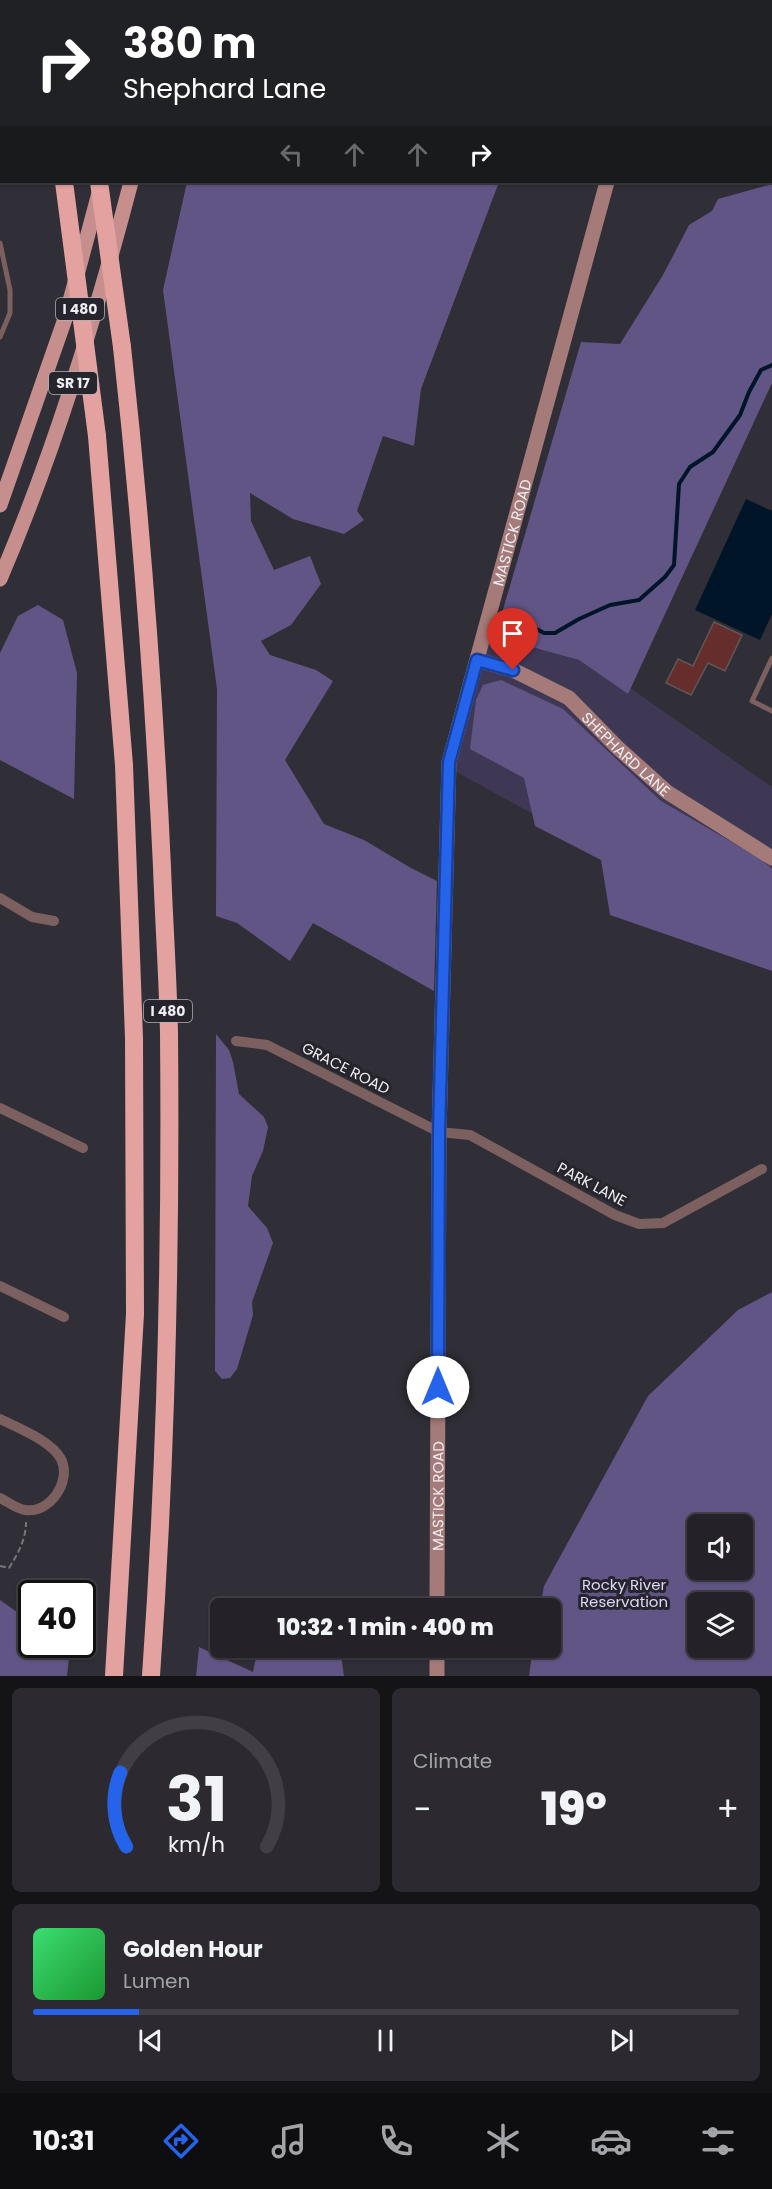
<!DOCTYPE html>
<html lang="en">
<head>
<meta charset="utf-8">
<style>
  body { margin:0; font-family:Poppins,sans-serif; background:#2c2a30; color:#f1f3f6; height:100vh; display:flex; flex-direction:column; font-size:22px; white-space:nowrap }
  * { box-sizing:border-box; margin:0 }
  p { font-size:20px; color:#a3a4a8 }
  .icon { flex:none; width:33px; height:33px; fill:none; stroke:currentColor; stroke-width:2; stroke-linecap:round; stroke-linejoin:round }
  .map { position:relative; height:1676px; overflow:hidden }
  .drawer { display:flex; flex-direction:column; gap:12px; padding:12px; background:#141316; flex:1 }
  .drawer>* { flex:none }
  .hud { position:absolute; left:0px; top:0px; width:772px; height:183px; box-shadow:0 2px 4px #0004,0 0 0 2px #413f45; background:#202124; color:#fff; overflow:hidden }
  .tools { position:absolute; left:687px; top:1514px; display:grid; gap:12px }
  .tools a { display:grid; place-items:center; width:66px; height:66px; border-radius:9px; background:#242228; box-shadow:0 2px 4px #0004,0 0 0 2px #413f45; font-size:30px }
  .speed { position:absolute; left:18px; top:1580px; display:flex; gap:12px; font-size:30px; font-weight:700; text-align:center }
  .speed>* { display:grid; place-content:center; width:78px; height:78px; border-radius:50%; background:#242228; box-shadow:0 2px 4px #0004,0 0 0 2px #413f45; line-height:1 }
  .speed .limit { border:3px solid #111; border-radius:9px; background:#fff; color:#111 }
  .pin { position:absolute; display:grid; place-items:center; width:51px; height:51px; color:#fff; margin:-62px -26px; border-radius:50% 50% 50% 0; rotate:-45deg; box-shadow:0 0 6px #0007 }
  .pin .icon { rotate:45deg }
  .me { position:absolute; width:66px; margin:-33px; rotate:0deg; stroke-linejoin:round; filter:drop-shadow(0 0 4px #0008) }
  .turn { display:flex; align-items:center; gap:21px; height:126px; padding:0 24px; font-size:27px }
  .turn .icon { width:78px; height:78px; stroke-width:2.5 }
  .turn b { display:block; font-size:42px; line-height:51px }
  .lanes { display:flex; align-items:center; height:57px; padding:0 24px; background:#0003; justify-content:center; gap:30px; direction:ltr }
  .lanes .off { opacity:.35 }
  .big { font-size:45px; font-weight:800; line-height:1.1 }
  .drawer .card { flex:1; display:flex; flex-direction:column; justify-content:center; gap:9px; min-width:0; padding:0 21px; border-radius:9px; background:#2c2a30 }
  .drawer .dial { align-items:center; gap:0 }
  .dial svg { height:156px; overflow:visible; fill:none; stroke:#413f45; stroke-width:7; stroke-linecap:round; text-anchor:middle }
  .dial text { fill:#f1f3f6; stroke:none }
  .song { display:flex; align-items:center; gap:18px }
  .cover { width:72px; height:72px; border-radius:9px; background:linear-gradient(135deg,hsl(140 70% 55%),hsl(130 70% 35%)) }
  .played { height:6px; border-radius:3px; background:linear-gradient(90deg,#2563eb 15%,#413f45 15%) }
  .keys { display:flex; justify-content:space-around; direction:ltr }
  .heat { display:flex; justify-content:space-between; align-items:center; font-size:33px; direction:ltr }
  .drawer .tiles { flex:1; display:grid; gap:12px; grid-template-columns:1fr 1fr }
  .card:last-child { grid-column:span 2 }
  .trip { position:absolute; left:210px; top:1598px; width:351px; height:60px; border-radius:9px; background:#242228; box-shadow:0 2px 4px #0004,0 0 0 2px #413f45; font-weight:800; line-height:60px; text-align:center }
  .menu { display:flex; height:96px; justify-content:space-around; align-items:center; background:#0e0e10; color:#a3a4a8 }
  .menu .icon { width:42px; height:42px }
  .menu .active { color:#2563eb }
  .menu b { font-size:27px; color:#f1f3f6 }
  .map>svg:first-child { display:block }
</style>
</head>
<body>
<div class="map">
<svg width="772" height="1676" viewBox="0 0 772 1676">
  <rect width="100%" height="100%" fill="#302e36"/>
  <polygon fill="#3f3855" points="488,635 579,660 628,694 630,688 772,787 772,945 451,769"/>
  <g fill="#615586" fill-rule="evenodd">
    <polygon points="203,0 476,0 478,1 203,1"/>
    <polygon points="187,182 499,182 421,389 414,446 383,436 357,511 364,520 344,534 293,519 250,493 251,521 274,570 310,556 321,584 291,625 261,641 270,655 316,670 333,681 285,760 324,824 364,840 411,868 437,881 434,991 313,923 290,961 237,923 216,916 217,689 163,290"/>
    <polygon points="772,184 772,383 628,694 579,660 495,637 581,342 620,344 663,275 689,225 712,211 718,199"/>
    <polygon points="38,605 63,620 77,673 74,799 0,760 0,653 18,616"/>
    <polygon points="501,680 563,709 661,801 761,859 772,869 772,971 610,915 601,860 535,826 524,778 470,749 476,700 483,685"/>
    <polygon points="216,1034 229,1050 233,1062 239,1094 264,1117 268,1127 263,1151 252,1176 248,1206 267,1228 273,1243 252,1302 253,1315 237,1369 230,1378 222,1379 215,1371"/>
    <path d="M772,1292V1676H529L533,1647H550V1608H540L544,1586L648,1396L738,1310ZM698,1524H742V1569H698ZM698,1602H742V1647H698Z"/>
    <polygon points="0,1600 31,1622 32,1644 63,1644 70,1649 67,1676 0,1676"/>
    <polygon points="199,1647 253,1672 258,1647 340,1647 344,1676 196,1676"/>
  </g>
  <polygon fill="#001628" points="746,499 772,511 772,614 760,640 695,610"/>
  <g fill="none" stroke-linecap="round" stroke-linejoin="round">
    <polyline stroke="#001628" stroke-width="4" points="529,625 544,633 555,633 579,619 610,605 639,600 665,577 674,565 679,484 690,467 713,452 740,415 749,392 761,370 772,365"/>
  </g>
  <polygon fill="#652e2d" stroke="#615656" stroke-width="1.5" points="714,622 742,635 725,671 708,663 691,695 666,683 678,659 693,666"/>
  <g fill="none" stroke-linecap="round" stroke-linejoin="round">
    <path stroke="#77767d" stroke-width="2" stroke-dasharray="6 3" stroke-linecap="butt" d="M0,1566L9,1568C18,1554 26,1539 26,1522"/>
    <g stroke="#7b605f" stroke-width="5">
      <polyline points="771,80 772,81"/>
      <polyline points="0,243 10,290 10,313 0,337"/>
      <polyline points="772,658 752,701 772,711"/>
    </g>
    <g stroke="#7b605f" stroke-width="10">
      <polyline points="0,898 32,917 54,921"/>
      <polyline points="236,1041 267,1045 439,1132 470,1135 615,1215 639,1224 663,1223 762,1169"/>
      <polyline points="0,1108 83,1148"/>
      <polyline points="0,1286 64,1317"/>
      <path d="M0,1419C18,1428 52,1441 61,1459C72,1481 50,1514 25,1510C17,1509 8,1502 0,1498"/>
    </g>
    <g stroke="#a57b79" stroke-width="15">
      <polyline points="656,2 656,0"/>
      <path id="s1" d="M477,660L513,670L569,698L617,747L667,792L772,858"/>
      <path id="s2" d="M437,1608L439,1132L449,762L607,182"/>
      <polyline points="437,1676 437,1647"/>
    </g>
    <g stroke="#c68f8d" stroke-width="15">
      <polyline points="143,2 143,0"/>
      <polyline points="171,2 171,0"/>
      <polyline points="0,505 66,316 99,193"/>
      <path d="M0,579C55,451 96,316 131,182"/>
    </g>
    <g stroke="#e3a19f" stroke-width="18">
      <polyline points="36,0 36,2"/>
      <polyline points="72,0 72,2"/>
      <path d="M122,347C141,520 154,694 162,867C164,923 168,979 169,1034C171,1248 166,1463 151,1676"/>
      <polyline points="97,436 124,765 134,1038 135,1314 114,1676"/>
    </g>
    <g stroke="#e3a19f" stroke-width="18">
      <polyline points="64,182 97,436"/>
      <polyline points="99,182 122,347"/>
    </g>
  </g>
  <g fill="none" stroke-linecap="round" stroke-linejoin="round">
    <defs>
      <polyline id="route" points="438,1387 439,1132 449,762 477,660 513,670"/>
    </defs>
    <use href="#route" stroke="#184099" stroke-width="15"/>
    <use href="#route" stroke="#2563eb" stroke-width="10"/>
  </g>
  <g text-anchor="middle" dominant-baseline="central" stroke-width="6" stroke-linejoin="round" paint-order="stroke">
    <g fill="#26242c" stroke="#b2b1b7" stroke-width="1.5">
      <rect x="56" y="298" width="48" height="22" rx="4.5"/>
      <rect x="49" y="372" width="48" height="22" rx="4.5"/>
      <rect x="144" y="1000" width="48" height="22" rx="4.5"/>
    </g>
    <g font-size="14" font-weight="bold" fill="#eeedf3">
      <text x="80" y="309">I 480</text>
      <text x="73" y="383">SR 17</text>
      <text x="168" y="1011">I 480</text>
    </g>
    <g font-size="15" fill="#eeedf3" stroke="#26242c">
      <text stroke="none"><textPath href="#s2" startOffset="1084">MASTICK ROAD</textPath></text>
      <text stroke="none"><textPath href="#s1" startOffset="180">SHEPHARD LANE</textPath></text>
      <text transform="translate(346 1068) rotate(27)">GRACE ROAD</text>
      <text transform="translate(592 1184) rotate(28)">PARK LANE</text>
      <text stroke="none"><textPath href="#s2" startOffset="112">MASTICK ROAD</textPath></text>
    </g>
    <g font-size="15" fill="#ded8f7" stroke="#26242c">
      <text x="624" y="1584">Rocky River<tspan x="624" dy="17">Reservation</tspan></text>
    </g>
  </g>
</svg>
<div class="tools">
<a><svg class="icon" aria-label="sound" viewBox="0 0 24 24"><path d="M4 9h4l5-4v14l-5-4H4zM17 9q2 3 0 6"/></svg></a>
<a><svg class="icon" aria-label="layers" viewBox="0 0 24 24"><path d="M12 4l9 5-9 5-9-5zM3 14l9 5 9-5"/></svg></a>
</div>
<div class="speed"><div class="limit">40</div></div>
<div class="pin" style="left:513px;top:670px;background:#d93025"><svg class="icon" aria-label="arrive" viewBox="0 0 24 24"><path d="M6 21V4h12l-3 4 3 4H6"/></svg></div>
<svg class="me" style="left:438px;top:1387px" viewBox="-20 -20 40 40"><circle r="19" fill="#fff"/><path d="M0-13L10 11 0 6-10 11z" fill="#2563eb"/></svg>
<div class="trip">10:32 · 1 min · 400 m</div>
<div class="hud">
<div class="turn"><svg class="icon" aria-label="right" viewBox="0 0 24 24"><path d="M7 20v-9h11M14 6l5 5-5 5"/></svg><div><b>380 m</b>Shephard Lane</div></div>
<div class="lanes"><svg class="icon off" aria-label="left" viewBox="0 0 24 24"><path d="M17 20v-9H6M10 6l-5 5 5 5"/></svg><svg class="icon off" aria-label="ahead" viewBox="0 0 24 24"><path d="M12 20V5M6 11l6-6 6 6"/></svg><svg class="icon off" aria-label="ahead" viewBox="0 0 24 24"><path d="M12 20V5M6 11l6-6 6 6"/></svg><svg class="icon" aria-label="right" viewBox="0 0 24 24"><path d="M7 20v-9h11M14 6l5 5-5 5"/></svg></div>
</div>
</div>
<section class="drawer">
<div class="tiles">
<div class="card dial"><svg viewBox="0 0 100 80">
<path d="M14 69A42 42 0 1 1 86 69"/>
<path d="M14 69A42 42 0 0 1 11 31" stroke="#2563eb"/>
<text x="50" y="56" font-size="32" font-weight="700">31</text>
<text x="50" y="72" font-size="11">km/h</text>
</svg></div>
<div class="card"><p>Climate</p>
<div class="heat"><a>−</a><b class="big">19°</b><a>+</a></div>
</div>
<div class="card">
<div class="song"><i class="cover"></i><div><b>Golden Hour</b><p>Lumen</p></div></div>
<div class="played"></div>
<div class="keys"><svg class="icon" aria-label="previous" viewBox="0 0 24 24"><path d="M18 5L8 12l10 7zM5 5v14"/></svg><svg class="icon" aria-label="pause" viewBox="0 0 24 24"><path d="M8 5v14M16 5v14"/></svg><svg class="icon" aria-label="next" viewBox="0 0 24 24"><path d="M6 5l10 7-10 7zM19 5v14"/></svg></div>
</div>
</div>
</section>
<nav class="menu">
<b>10:31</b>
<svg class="icon active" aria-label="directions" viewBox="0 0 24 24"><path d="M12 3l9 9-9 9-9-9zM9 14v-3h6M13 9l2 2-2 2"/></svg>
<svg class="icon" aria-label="music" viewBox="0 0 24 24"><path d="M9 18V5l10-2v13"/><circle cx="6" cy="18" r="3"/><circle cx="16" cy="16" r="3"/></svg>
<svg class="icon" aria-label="phone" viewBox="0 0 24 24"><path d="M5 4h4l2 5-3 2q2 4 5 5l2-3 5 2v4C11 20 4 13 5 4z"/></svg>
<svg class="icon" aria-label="climate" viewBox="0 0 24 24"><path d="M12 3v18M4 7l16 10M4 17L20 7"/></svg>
<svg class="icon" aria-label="car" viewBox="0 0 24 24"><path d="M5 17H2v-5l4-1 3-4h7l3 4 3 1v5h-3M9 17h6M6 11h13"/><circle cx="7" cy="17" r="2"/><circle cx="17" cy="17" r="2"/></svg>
<svg class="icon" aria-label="filters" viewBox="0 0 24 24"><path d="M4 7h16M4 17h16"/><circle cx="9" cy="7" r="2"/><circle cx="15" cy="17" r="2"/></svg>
</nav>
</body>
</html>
